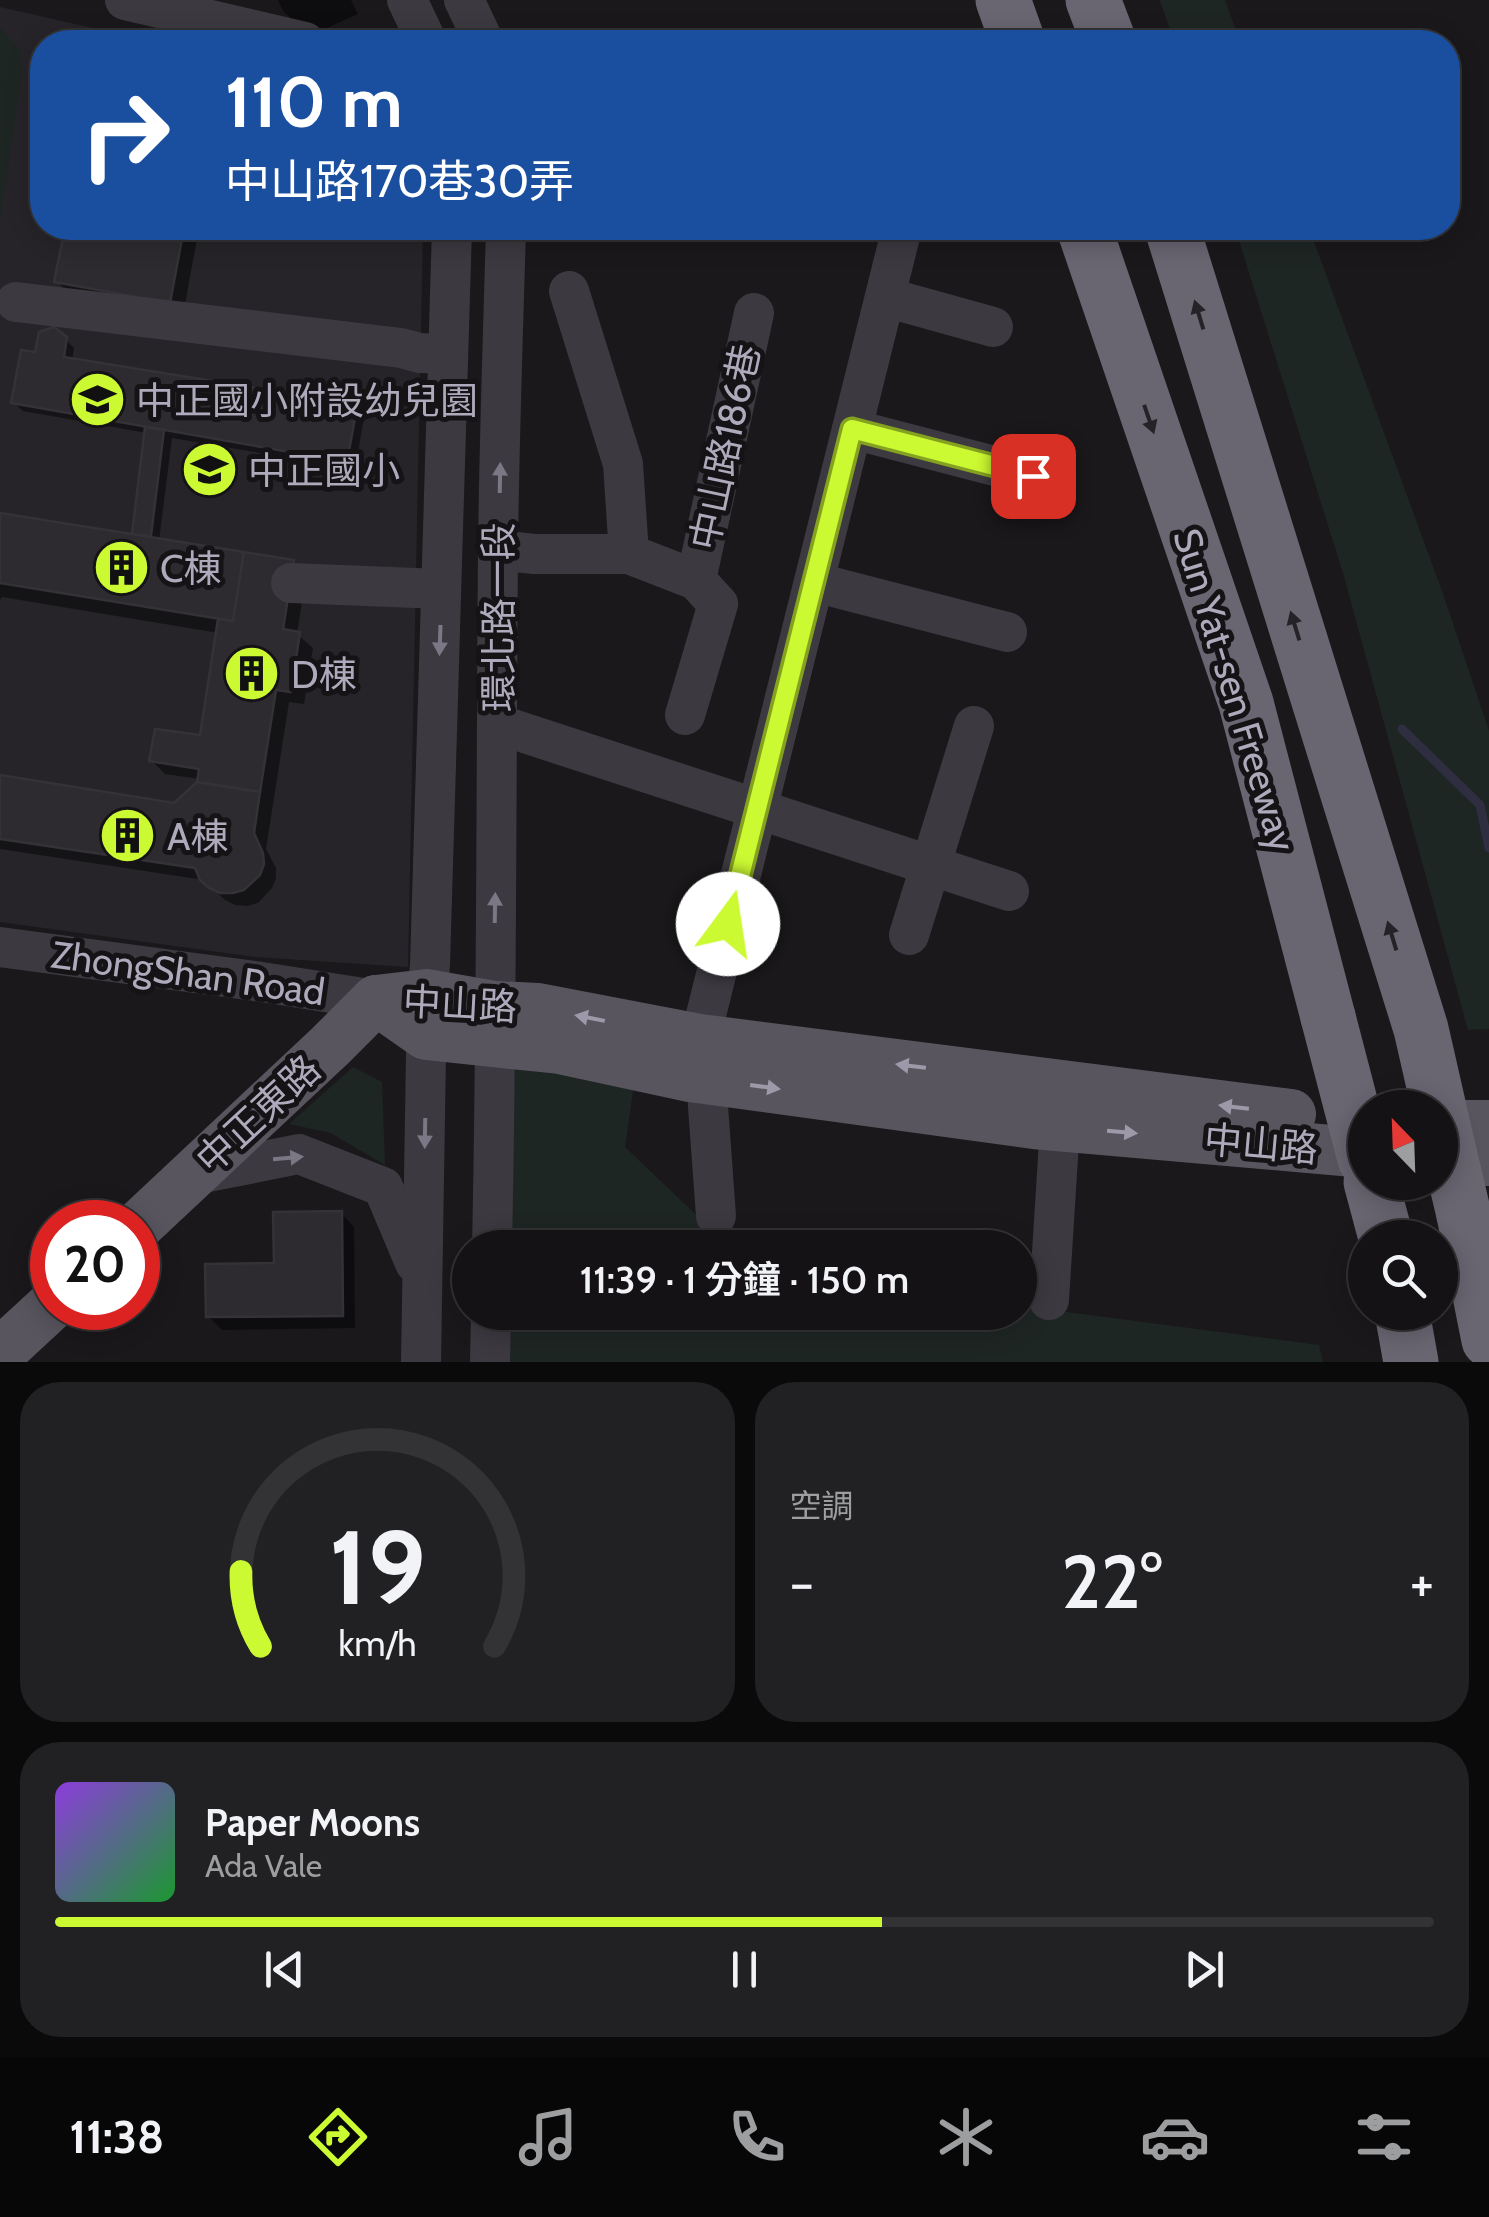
<!DOCTYPE html>
<html lang="zh-TW">
<head>
<meta charset="utf-8">
<style>
  body { margin:0; font-family:Cabin,"Noto Sans TC",sans-serif; background:#212022; color:#f1f3f6; height:100vh; display:flex; flex-direction:column; font-size:38px; white-space:nowrap }
  * { box-sizing:border-box; margin:0 }
  p { font-size:32px; color:#9d9ea0 }
  .icon { flex:none; width:55px; height:55px; fill:none; stroke:currentColor; stroke-width:2; stroke-linecap:round; stroke-linejoin:round }
  .map { position:relative; height:1362px; overflow:hidden }
  .drawer { display:flex; flex-direction:column; gap:20px; padding:20px; background:#0b0a0b; flex:1 }
  .drawer>* { flex:none }
  .guide { position:absolute; left:30px; top:30px; width:1430px; height:210px; border-radius:40px; box-shadow:0 5px 25px #0003,0 0 0 2px #333234; background:#1a4fa0; color:#fff; overflow:hidden }
  .needle { width:65px; rotate:337deg }
  .tools { position:absolute; left:1348px; top:1090px; display:grid; gap:20px }
  .tools a { display:grid; place-items:center; width:110px; height:110px; border-radius:50%; background:#141214; box-shadow:0 5px 25px #0003,0 0 0 2px #333234; font-size:50px }
  .speed { position:absolute; left:30px; top:1200px; display:flex; gap:20px; font-size:50px; font-weight:700; text-align:center }
  .speed>* { display:grid; place-content:center; width:130px; height:130px; border-radius:50%; background:#141214; box-shadow:0 5px 25px #0003,0 0 0 2px #333234; line-height:1 }
  .speed .limit { border:15px solid #d22; background:#fff; color:#111 }
  .pin { position:absolute; display:grid; place-items:center; width:85px; height:85px; color:#fff; margin:-42px; border-radius:20px; box-shadow:0 5px 15px #0006 }
  .me { position:absolute; width:110px; margin:-55px; rotate:14deg; stroke-linejoin:round; filter:drop-shadow(0 0 8px #0008) }
  .turn { display:flex; align-items:center; gap:35px; height:210px; padding:0 30px; font-size:45px }
  .turn .icon { width:130px; height:130px; stroke-width:2.5 }
  .turn b { display:block; font-size:70px; line-height:85px }
  .big { font-size:75px; font-weight:600; line-height:1.1 }
  .drawer .widget { flex:1; display:flex; flex-direction:column; justify-content:center; gap:15px; min-width:0; padding:0 35px; border-radius:40px; background:#212022 }
  .drawer .dial { align-items:center; gap:0 }
  .dial svg { height:260px; overflow:visible; fill:none; stroke:#333234; stroke-width:7; stroke-linecap:round; text-anchor:middle }
  .dial text { fill:#f1f3f6; stroke:none }
  .song { display:flex; align-items:center; gap:30px }
  .cover { width:120px; height:120px; border-radius:15px; background:linear-gradient(135deg,hsl(270 70% 55%),hsl(130 70% 35%)) }
  .played { height:10px; border-radius:5px; background:linear-gradient(90deg,#cbf932 60%,#333234 60%) }
  .keys { display:flex; justify-content:space-around; direction:ltr }
  .heat { display:flex; justify-content:space-between; align-items:center; font-size:55px; direction:ltr }
  .drawer .tiles { flex:1; display:grid; gap:20px; grid-template-columns:1fr 1fr }
  .widget:last-child { grid-column:span 2 }
  .trip { position:absolute; left:452px; top:1230px; width:585px; height:100px; border-radius:50px; background:#141214; box-shadow:0 5px 25px #0003,0 0 0 2px #333234; font-weight:600; line-height:100px; text-align:center }
  .tabs { display:flex; height:160px; justify-content:space-around; align-items:center; background:#080708; color:#9d9ea0 }
  .tabs .icon { width:70px; height:70px }
  .tabs .active { color:#cbf932 }
  .tabs b { font-size:45px; color:#f1f3f6 }
  .map>svg:first-child { display:block }
</style>
</head>
<body>
<div class="map">
<svg width="1489" height="1362" viewBox="0 0 1489 1362">
  <rect width="100%" height="100%" fill="#1a181b"/>
  <polygon fill="#262428" points="0,7 155,42 42,42 42,228 423,228 408,967 255,957 0,922"/>
  <g fill="#1e2624">
    <polygon points="1160,0 1225,0 1240,42 1174,42"/>
    <polygon points="0,27 20,50 22,72 0,223"/>
    <polygon points="1235,228 1309,228 1442,591 1489,731 1489,1029 1468,1030 1343,573"/>
    <polygon points="515,1062 635,1077 625,1147 730,1247 506,1248"/>
    <polygon points="353,1067 382,1082 385,1165 331,1133 289,1124"/>
    <polygon points="1020,1306 1319,1345 1323,1362 505,1362 505,1313 1020,1312"/>
  </g>
  <g fill="#0007">
    <polygon points="278,0 351,0 358,14 309,36 283,11"/>
    <polygon points="67,228 199,228 183,315 70,295 57,281"/>
    <polygon points="65,339 74,348 72,361 338,404 358,392 367,401 355,469 172,438 159,541 293,563 306,576 297,634 313,648 304,704 289,702 266,849 276,868 276,878 272,888 258,903 247,906 235,905 225,900 204,880 0,849 0,778 175,805 200,779 165,774 152,761 202,738 219,633 2,597 0,600 0,516 139,538 134,533 147,433 23,411 14,403 37,355"/>
    <polygon points="341,1213 354,1227 355,1328 222,1330 208,1316"/>
  </g>
  <g fill="none" stroke-linecap="round" stroke-linejoin="round">
    <polyline stroke="#2e2e40" stroke-width="9" points="1402,729 1480,805 1489,848"/>
  </g>
  <g fill="#2d2b2f" stroke="#353237" stroke-width="2.5">
    <polygon points="65,228 184,228 170,303 54,282"/>
    <polygon points="54,327 67,337 64,357 336,401 338,387 349,382 360,390 347,462 11,403 21,350 35,352 39,332"/>
    <polygon points="145,427 164,430 151,536 132,534"/>
    <polygon points="0,513 244,552 233,621 0,583"/>
    <polygon points="244,552 294,560 283,629 300,632 291,692 276,690 260,792 197,782 199,769 149,761 155,729 200,735 218,619 233,621"/>
    <polygon points="0,775 174,803 197,782 260,792 254,833 263,853 264,864 260,875 244,890 233,893 220,893 209,888 200,880 195,868 0,839"/>
    <polygon points="342,1211 343,1316 206,1317 205,1264 274,1263 273,1212"/>
  </g>
  <g fill="none" stroke-linecap="round" stroke-linejoin="round">
    <g stroke="#3c3940" stroke-width="40">
      <polyline points="125,0 305,42"/>
      <polyline points="407,0 427,42"/>
      <polyline points="464,0 484,42"/>
      <polyline points="569,291 623,464 629,554"/>
      <polyline points="885,297 993,327"/>
      <polyline points="16,302 401,348 420,353 448,354"/>
      <polyline points="852,429 1033,476"/>
      <polyline points="498,550 534,554 629,554 696,580 718,604 685,715"/>
      <polyline points="696,580 754,313"/>
      <polyline points="814,582 1007,632"/>
      <polyline points="291,583 441,589"/>
      <polyline points="497,724 1009,891"/>
      <polyline points="909,935 974,726"/>
      <polyline points="0,947 255,981 376,1000"/>
      <polyline points="700,1039 902,228"/>
      <polyline points="706,1079 716,1216"/>
      <polyline points="193,1175 299,1154 383,1187 415,1263"/>
      <path d="M492,1248C497,1016 496,784 498,552C499,444 503,336 506,228"/>
      <polyline points="1049,1300 1060,1126"/>
      <polyline points="421,1362 427,994 430,965 452,228"/>
      <polyline points="490,1362 491,1312"/>
    </g>
    <g stroke="#59555f" stroke-width="50">
      <polyline points="376,1000 426,1035 560,1049 690,1077 1034,1124 1365,1153"/>
      <polyline points="376,1000 427,994 495,1006 538,1008 700,1039 1291,1114"/>
      <polyline points="1440,1125 1489,1125"/>
      <polyline points="1440,1158 1489,1161"/>
      <polyline points="138,1226 330,1046 376,1000"/>
      <polyline points="0,1353 52,1305"/>
    </g>
    <g stroke="#696571" stroke-width="55">
      <polyline points="1003,0 1018,42"/>
      <polyline points="1093,0 1109,42"/>
      <polyline points="1084,228 1246,703 1328,1017"/>
      <polyline points="1172,228 1421,1029 1439,1108"/>
      <polyline points="1371,1182 1386,1238"/>
      <polyline points="1464,1215 1489,1340"/>
      <polyline points="1402,1312 1411,1362"/>
    </g>
    <g stroke="#696571" stroke-width="55">
      <polyline points="1328,1017 1365,1159"/>
      <polyline points="1440,1113 1464,1215"/>
    </g>
  </g>
  <defs><path id="oneway-solid" d="M-6-.8H1V-3.2L6.5 0L1 3.2V.8H-6Z" transform="scale(2.5)"/></defs>
  <g fill="#262328">
    <use href="#oneway-solid" transform="translate(1199 315) rotate(-107)"/>
    <use href="#oneway-solid" transform="translate(1149 419) rotate(71)"/>
    <use href="#oneway-solid" transform="translate(1295 626) rotate(-107)"/>
    <use href="#oneway-solid" transform="translate(1392 936) rotate(-107)"/>
  </g>
  <g fill="#7b7784">
    <use href="#oneway-solid" transform="translate(500 478) rotate(-89)"/>
    <use href="#oneway-solid" transform="translate(440 640) rotate(92)"/>
    <use href="#oneway-solid" transform="translate(495 908) rotate(-89)"/>
    <use href="#oneway-solid" transform="translate(425 1133) rotate(91)"/>
    <use href="#oneway-solid" transform="translate(288 1158) rotate(-5)"/>
  </g>
  <g fill="#9e99a9">
    <use href="#oneway-solid" transform="translate(590 1018) rotate(-169)"/>
    <use href="#oneway-solid" transform="translate(911 1066) rotate(-173)"/>
    <use href="#oneway-solid" transform="translate(765 1087) rotate(8)"/>
    <use href="#oneway-solid" transform="translate(1234 1107) rotate(-173)"/>
    <use href="#oneway-solid" transform="translate(1122 1132) rotate(5)"/>
  </g>
  <g fill="none" stroke-linecap="round" stroke-linejoin="round">
    <defs>
      <polyline id="route" points="728,924 852,429 1033,476"/>
    </defs>
    <use href="#route" stroke="#84a220" stroke-width="25"/>
    <use href="#route" stroke="#cbf932" stroke-width="18"/>
  </g>
  <defs>
    <symbol id="school-disc" viewBox="-11 -11 22 22"><circle r="9.5" fill="#cbf932" stroke="#151316"/><path d="M0-5L7-2L0 1L-7-2ZM-4 1L0 2.5L4 1V4Q0 6-4 4Z" fill="#111"/></symbol>
    <symbol id="building-disc" viewBox="-11 -11 22 22"><circle r="9.5" fill="#cbf932" stroke="#151316"/><path d="M-4-6H4V6H1V3H-1V6H-4ZM-2.5-4.3h1.7v1.8h-1.7ZM.8-4.3h1.7v1.8H.8ZM-2.5-1h1.7V.8h-1.7ZM.8-1h1.7V.8H.8Z" fill="#111"/></symbol>
  </defs>
  <g fill-rule="evenodd">
    <use href="#school-disc" x="66" y="368" width="63" height="63"/>
    <use href="#school-disc" x="178" y="438" width="63" height="63"/>
    <use href="#building-disc" x="90" y="536" width="63" height="63"/>
    <use href="#building-disc" x="220" y="642" width="63" height="63"/>
    <use href="#building-disc" x="96" y="804" width="63" height="63"/>
  </g>
  <g text-anchor="middle" dominant-baseline="central" stroke-width="10" stroke-linejoin="round" paint-order="stroke">
    <g font-size="38" fill="#afaabb" stroke="#151316" text-anchor="start">
      <text x="136" y="400">中正國小附設幼兒園</text>
      <text x="248" y="470">中正國小</text>
      <text x="160" y="568">C棟</text>
      <text x="291" y="674">D棟</text>
      <text x="167" y="836">A棟</text>
    </g>
    <g font-size="38" fill="#afaabb" stroke="#151316">
      <text transform="translate(725 447) rotate(-78)">中山路186巷</text>
      <text transform="translate(498 617) rotate(-90)">環北路一段</text>
      <text transform="translate(1235 690) rotate(73)">Sun Yat-sen Freeway</text>
      <text transform="translate(188 973) rotate(8)">ZhongShan Road</text>
      <text transform="translate(460 1004) rotate(3)">中山路</text>
      <text transform="translate(258 1114) rotate(-43)">中正東路</text>
      <text transform="translate(1261 1144) rotate(5)">中山路</text>
    </g>
  </g>
</svg>
<div class="tools">
<a><svg class="needle" viewBox="-14 -14 28 28"><path d="M0-13l5 13h-10z" fill="#e53935"/><path d="M0 13l5-13h-10z" fill="#9d9ea0"/></svg></a>
<a><svg class="icon" aria-label="search" viewBox="0 0 24 24"><circle cx="10" cy="10" r="6"/><path d="M15 15l6 6"/></svg></a>
</div>
<div class="speed"><div class="limit">20</div></div>
<div class="pin" style="left:1033px;top:476px;background:#d93025"><svg class="icon" aria-label="arrive" viewBox="0 0 24 24"><path d="M6 21V4h12l-3 4 3 4H6"/></svg></div>
<svg class="me" style="left:728px;top:924px" viewBox="-20 -20 40 40"><circle r="19" fill="#fff"/><path d="M0-13L10 11 0 6-10 11z" fill="#cbf932"/></svg>
<div class="trip">11:39 · 1 分鐘 · 150 m</div>
<div class="guide">
<div class="turn"><svg class="icon" aria-label="right" viewBox="0 0 24 24"><path d="M7 20v-9h11M14 6l5 5-5 5"/></svg><div><b>110 m</b>中山路170巷30弄</div></div>
</div>
</div>
<section class="drawer">
<div class="tiles">
<div class="widget dial"><svg viewBox="0 0 100 80">
<path d="M14 69A42 42 0 1 1 86 69"/>
<path d="M14 69A42 42 0 0 1 8 46" stroke="#cbf932"/>
<text x="50" y="56" font-size="32" font-weight="700">19</text>
<text x="50" y="72" font-size="11">km/h</text>
</svg></div>
<div class="widget"><p>空調</p>
<div class="heat"><a>−</a><b class="big">22°</b><a>+</a></div>
</div>
<div class="widget">
<div class="song"><i class="cover"></i><div><b>Paper Moons</b><p>Ada Vale</p></div></div>
<div class="played"></div>
<div class="keys"><svg class="icon" aria-label="previous" viewBox="0 0 24 24"><path d="M18 5L8 12l10 7zM5 5v14"/></svg><svg class="icon" aria-label="pause" viewBox="0 0 24 24"><path d="M8 5v14M16 5v14"/></svg><svg class="icon" aria-label="next" viewBox="0 0 24 24"><path d="M6 5l10 7-10 7zM19 5v14"/></svg></div>
</div>
</div>
</section>
<nav class="tabs">
<b>11:38</b>
<svg class="icon active" aria-label="directions" viewBox="0 0 24 24"><path d="M12 3l9 9-9 9-9-9zM9 14v-3h6M13 9l2 2-2 2"/></svg>
<svg class="icon" aria-label="music" viewBox="0 0 24 24"><path d="M9 18V5l10-2v13"/><circle cx="6" cy="18" r="3"/><circle cx="16" cy="16" r="3"/></svg>
<svg class="icon" aria-label="phone" viewBox="0 0 24 24"><path d="M5 4h4l2 5-3 2q2 4 5 5l2-3 5 2v4C11 20 4 13 5 4z"/></svg>
<svg class="icon" aria-label="climate" viewBox="0 0 24 24"><path d="M12 3v18M4 7l16 10M4 17L20 7"/></svg>
<svg class="icon" aria-label="car" viewBox="0 0 24 24"><path d="M5 17H2v-5l4-1 3-4h7l3 4 3 1v5h-3M9 17h6M6 11h13"/><circle cx="7" cy="17" r="2"/><circle cx="17" cy="17" r="2"/></svg>
<svg class="icon" aria-label="filters" viewBox="0 0 24 24"><path d="M4 7h16M4 17h16"/><circle cx="9" cy="7" r="2"/><circle cx="15" cy="17" r="2"/></svg>
</nav>
</body>
</html>
